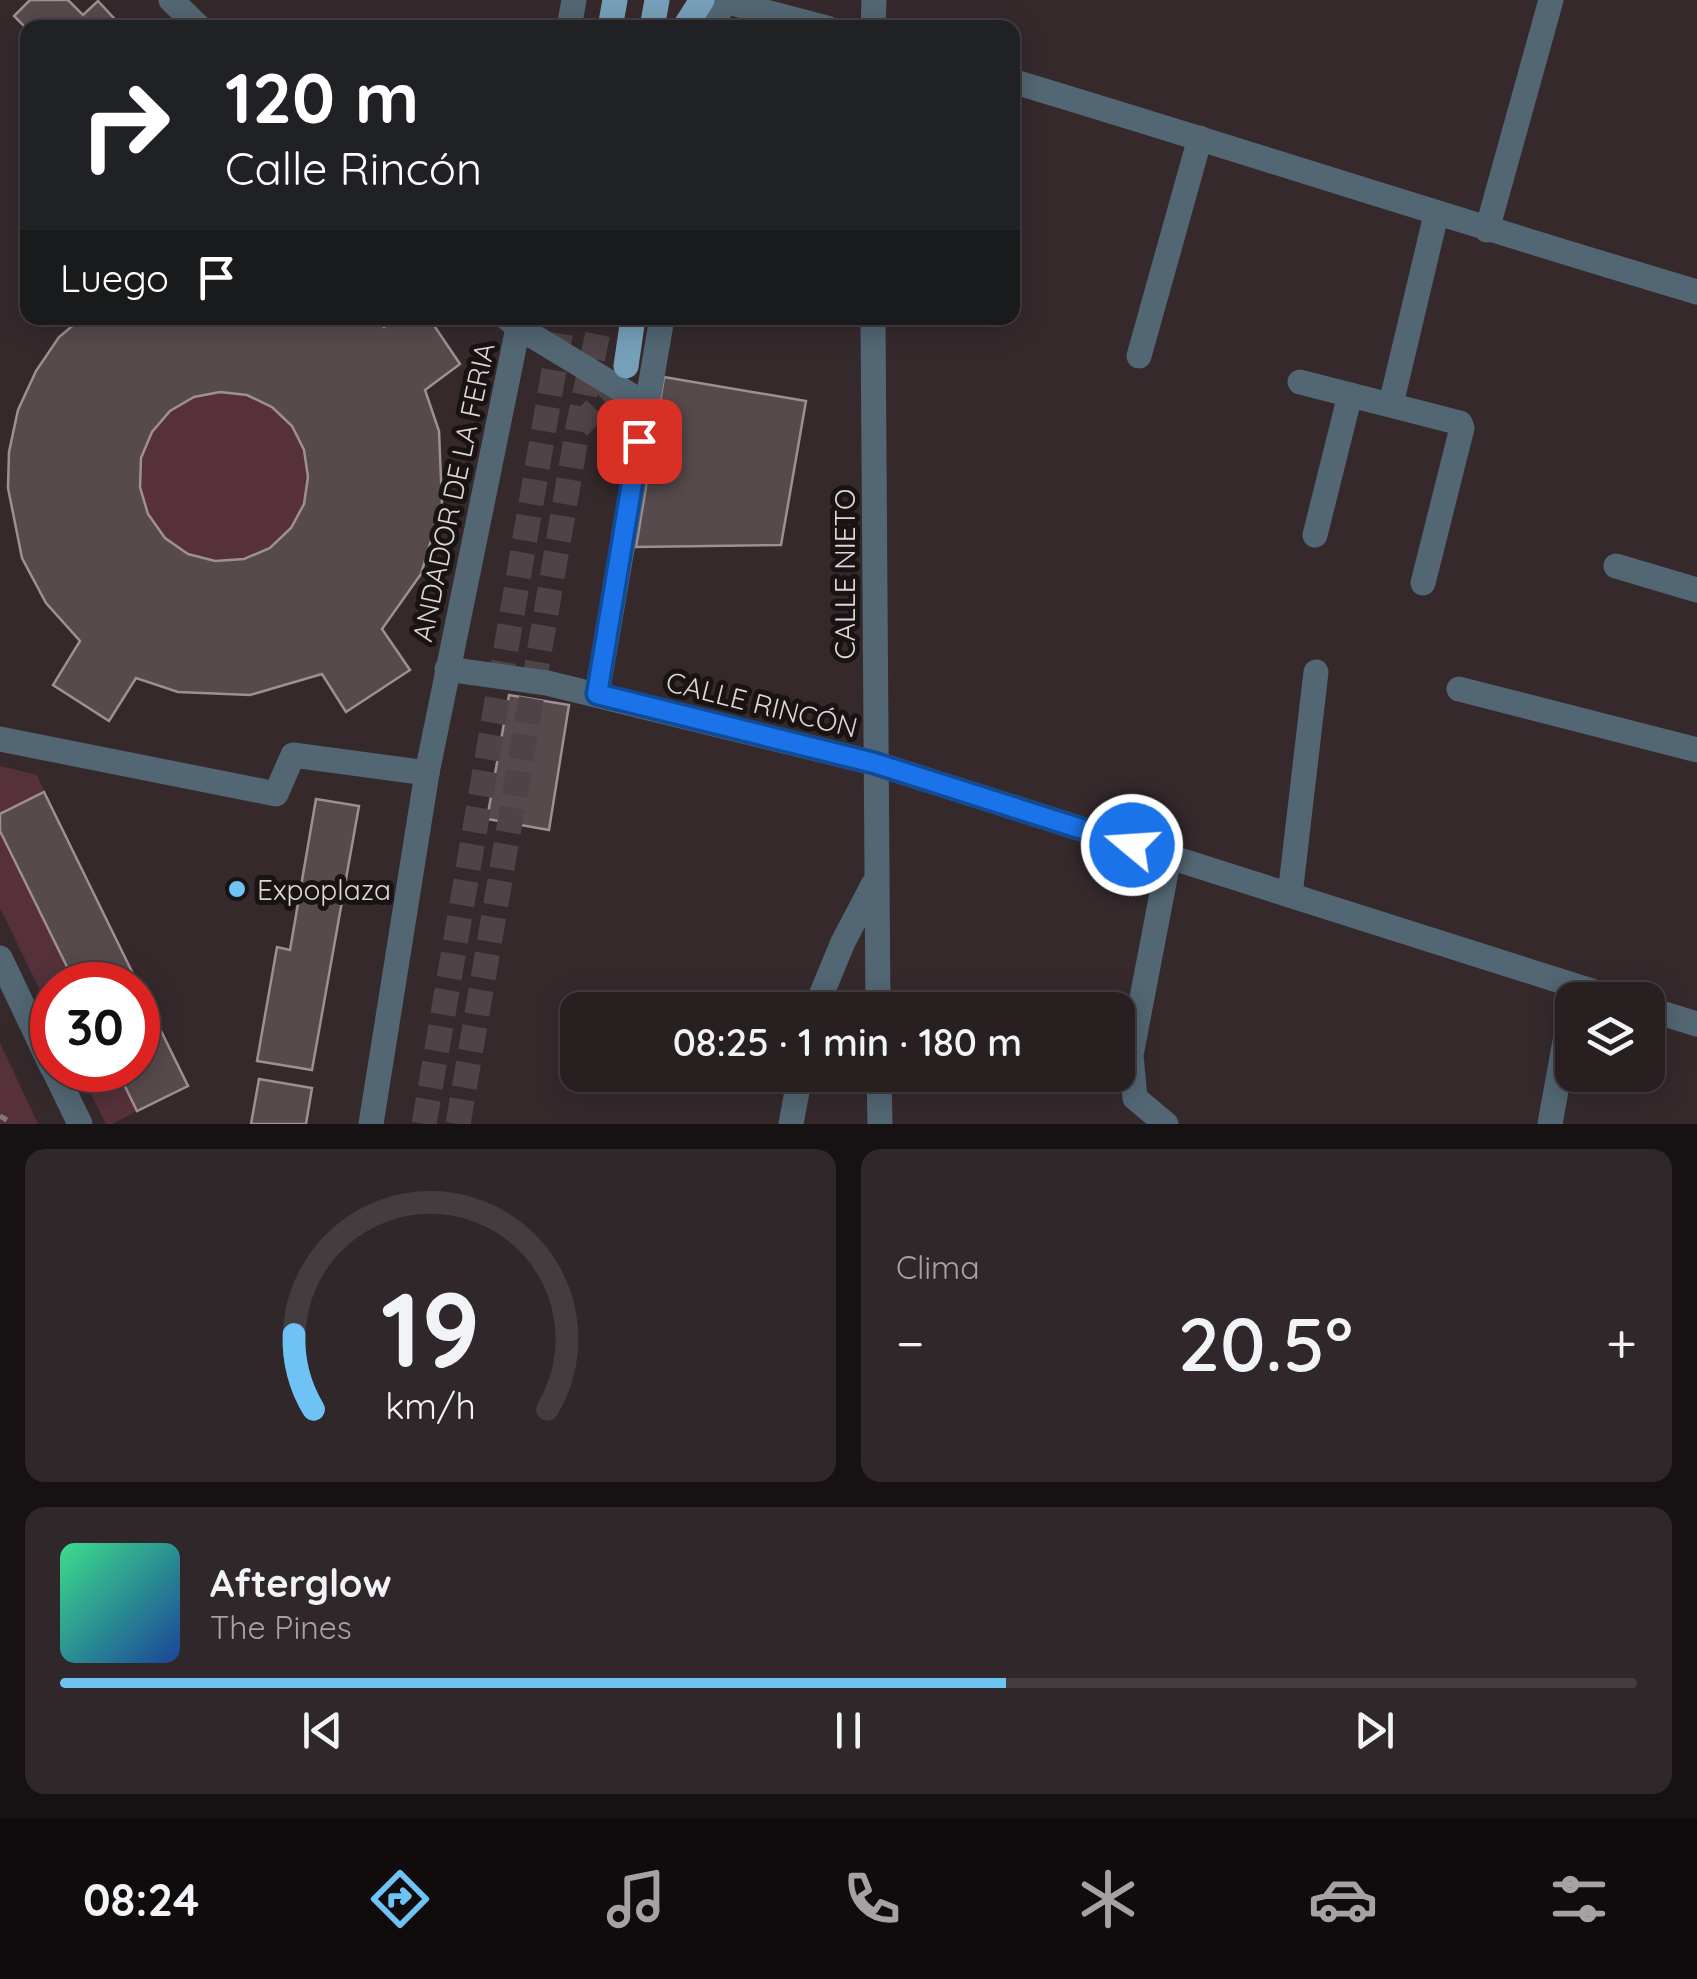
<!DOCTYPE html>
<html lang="es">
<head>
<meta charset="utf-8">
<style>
  body { margin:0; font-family:Quicksand,sans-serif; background:#30272a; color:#f1f3f6; height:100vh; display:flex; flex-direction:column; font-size:38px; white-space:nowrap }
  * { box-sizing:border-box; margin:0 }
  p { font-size:32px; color:#a5a2a5 }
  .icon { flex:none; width:55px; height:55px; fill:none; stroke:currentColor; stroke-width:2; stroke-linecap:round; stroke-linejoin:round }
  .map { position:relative; height:1124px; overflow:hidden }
  .sheet { display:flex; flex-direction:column; gap:25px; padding:25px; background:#161112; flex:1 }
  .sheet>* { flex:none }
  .top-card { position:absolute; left:20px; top:20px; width:1000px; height:305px; border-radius:20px; box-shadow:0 5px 25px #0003,0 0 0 2px #443d3f; background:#202124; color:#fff; overflow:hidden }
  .tools { position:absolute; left:1555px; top:982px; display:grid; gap:20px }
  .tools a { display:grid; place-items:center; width:110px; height:110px; border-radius:20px; background:#281f21; box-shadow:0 5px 25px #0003,0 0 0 2px #443d3f; font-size:50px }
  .speed { position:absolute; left:30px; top:962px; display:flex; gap:20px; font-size:50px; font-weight:700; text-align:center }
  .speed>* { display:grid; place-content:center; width:130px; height:130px; border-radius:50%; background:#281f21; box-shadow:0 5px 25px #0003,0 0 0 2px #443d3f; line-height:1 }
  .speed .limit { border:15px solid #d22; background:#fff; color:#111 }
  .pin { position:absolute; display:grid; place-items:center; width:85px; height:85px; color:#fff; margin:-42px; border-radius:20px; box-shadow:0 5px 15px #0006 }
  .me { position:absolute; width:110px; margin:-55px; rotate:288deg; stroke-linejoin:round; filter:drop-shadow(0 0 8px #0008) }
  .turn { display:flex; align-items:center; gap:35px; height:210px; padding:0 40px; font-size:45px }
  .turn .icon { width:130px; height:130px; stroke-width:2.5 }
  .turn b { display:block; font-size:70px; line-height:85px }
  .then { display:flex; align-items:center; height:95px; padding:0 40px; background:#0003; gap:20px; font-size:38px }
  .big { font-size:75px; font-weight:600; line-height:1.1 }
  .sheet .widget { flex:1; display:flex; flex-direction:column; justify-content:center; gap:15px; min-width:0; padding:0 35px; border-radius:20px; background:#30272a }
  .sheet .dial { align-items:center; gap:0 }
  .dial svg { height:260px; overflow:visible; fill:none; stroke:#443d3f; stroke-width:7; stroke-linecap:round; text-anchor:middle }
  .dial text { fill:#f1f3f6; stroke:none }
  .song { display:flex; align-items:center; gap:30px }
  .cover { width:120px; height:120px; border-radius:15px; background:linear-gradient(135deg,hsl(150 70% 55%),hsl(220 70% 35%)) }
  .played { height:10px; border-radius:5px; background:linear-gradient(90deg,#6fc2f4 60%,#443d3f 60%) }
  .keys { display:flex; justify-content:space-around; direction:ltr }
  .heat { display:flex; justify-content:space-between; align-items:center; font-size:55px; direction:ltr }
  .sheet .tiles { flex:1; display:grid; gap:25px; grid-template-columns:1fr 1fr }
  .widget:last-child { grid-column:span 2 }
  .trip { position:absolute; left:560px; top:992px; width:575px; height:100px; border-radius:20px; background:#281f21; box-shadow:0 5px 25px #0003,0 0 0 2px #443d3f; font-weight:600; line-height:100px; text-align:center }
  .menu { display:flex; height:160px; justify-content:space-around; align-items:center; background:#100c0d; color:#a5a2a5 }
  .menu .icon { width:70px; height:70px }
  .menu .active { color:#6fc2f4 }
  .menu b { font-size:45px; color:#f1f3f6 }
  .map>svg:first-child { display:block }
</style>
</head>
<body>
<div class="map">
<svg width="1697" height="1124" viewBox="0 0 1697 1124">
  <rect width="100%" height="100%" fill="#35292c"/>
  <g fill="#56313b">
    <path d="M82,318H374L384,327L399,318H429L460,364L425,390L439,431L421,574L383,629L410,670L346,712L321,674L137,678L109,721L53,685L80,641C57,616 34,591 22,558C0,473 13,377 82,318Z"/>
    <polygon points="0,766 37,775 44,791 0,814"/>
    <polygon points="0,831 76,985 52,985 52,1015 0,908"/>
    <polygon points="0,1043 38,1124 0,1124"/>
    <polygon points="79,1070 117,1070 137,1111 112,1124 106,1124"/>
  </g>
  <g fill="#574a4d" stroke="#9d8f92" stroke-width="2.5" fill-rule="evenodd">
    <polygon points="30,0 68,0 83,15 98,1 123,28 28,28 28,30 14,16"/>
    <path d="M82,318H374L384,327L399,318H429L460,364L425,390L439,431L442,504L421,574L382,629L410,670L346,712L322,674L250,695L178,692L136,678L109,721L53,685L80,641L46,603L22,558L8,488L9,452L18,410L36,371L59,337ZM220,392L247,395L272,407L292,426L304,450L308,477L304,504L291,528L270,548L244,559L215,561L188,554L165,538L148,514L140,487L141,458L152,432L170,411L194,397Z"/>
    <polygon points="664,377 806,401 781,545 636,547"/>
    <polygon points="509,695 569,705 549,830 487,819"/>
    <polygon points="44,792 188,1086 137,1111 117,1070 138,1070 138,985 76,985 0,831 0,814"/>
    <polygon points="316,799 359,806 312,1070 257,1061 277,947 290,950"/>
    <polygon points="259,1079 312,1088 306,1124 251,1124"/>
  </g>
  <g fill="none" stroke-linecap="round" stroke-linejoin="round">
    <g stroke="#4e4346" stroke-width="25" stroke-dasharray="25 12" stroke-linecap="butt">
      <polyline points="578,427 616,388 624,369"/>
      <polyline points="424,1124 563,318"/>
      <polyline points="458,1124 578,427 601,318"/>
    </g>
    <polyline stroke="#83797b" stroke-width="5" stroke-dasharray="8 8" stroke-linecap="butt" points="0,1116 14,1124"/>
    <g stroke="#526673" stroke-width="25">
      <polyline points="171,0 200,28"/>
      <polyline points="720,0 827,28"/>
      <polyline points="569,28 574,0"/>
      <polyline points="716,28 721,0"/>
      <polyline points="873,28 874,0"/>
      <path d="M1012,81C1241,150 1468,224 1697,292"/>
      <polyline points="1487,230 1551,0"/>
      <polyline points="507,318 518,327 645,404"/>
      <polyline points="873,318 878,1010"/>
      <polyline points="1139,356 1200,138"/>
      <polyline points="1300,382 1460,423 1462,428 1423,583"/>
      <polyline points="1391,404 1436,215"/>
      <polyline points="1315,535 1350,395"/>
      <polyline points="1616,566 1697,590"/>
      <polyline points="447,669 547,683 874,763 1620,1000"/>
      <polyline points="1459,689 1697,750"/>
      <polyline points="597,694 662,318"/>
      <polyline points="0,739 276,794 293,755 427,773"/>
      <polyline points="1290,895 1316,672"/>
      <polyline points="0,958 52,1067"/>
      <polyline points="1648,1009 1697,1024"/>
      <polyline points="815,1010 843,942 873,885"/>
      <polyline points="54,1070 80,1124"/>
      <polyline points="879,1075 880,1124"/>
      <polyline points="371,1124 427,773 520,318"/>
      <polyline points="791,1124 800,1075"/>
      <polyline points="1166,1124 1135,1098 1131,1055 1169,857"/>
      <polyline points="1550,1124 1575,986"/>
    </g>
    <g stroke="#769fb9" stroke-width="25">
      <polyline points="610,28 615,0"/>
      <polyline points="652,28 657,0"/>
      <polyline points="684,28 702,0"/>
      <polyline points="626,366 633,318"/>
    </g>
  </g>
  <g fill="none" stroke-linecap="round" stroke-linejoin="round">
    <defs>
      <polyline id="route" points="639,441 597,694 874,763 1132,845"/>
    </defs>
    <use href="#route" stroke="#114b97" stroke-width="25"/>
    <use href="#route" stroke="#1a73e8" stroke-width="18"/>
  </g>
  <circle fill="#6fc2f4" stroke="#191314" stroke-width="4" cx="237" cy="889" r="10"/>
  <g text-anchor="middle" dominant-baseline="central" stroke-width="10" stroke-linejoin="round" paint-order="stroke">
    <g font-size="28" fill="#ddd5d6" stroke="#191314">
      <text transform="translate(453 492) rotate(-78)">ANDADOR DE LA FERIA</text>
      <text transform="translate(844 574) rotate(-90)">CALLE NIETO</text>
      <text transform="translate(762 704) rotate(14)">CALLE RINCÓN</text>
    </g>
    <g font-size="28" fill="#ddd5d6" stroke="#191314" text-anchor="start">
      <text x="257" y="889">Expoplaza</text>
    </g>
  </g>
</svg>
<div class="tools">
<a><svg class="icon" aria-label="layers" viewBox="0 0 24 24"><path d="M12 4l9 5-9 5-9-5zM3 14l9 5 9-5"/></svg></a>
</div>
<div class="speed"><div class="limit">30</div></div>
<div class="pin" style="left:639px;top:441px;background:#d93025"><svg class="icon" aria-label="arrive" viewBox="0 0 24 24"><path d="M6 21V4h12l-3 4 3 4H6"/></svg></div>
<svg class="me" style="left:1132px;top:845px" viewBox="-20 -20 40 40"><circle r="17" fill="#1a73e8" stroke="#fff" stroke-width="3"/><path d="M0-11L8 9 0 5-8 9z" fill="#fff"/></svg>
<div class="trip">08:25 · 1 min · 180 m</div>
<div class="top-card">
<div class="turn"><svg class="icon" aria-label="right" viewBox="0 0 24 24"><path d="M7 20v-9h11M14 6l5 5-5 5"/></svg><div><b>120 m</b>Calle Rincón</div></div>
<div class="then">Luego<svg class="icon" aria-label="arrive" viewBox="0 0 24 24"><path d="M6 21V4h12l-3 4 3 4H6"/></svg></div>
</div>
</div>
<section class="sheet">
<div class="tiles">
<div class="widget dial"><svg viewBox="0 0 100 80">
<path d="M14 69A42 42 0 1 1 86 69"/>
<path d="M14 69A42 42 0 0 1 8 46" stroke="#6fc2f4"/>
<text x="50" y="56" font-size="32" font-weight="700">19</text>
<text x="50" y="72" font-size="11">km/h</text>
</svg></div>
<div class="widget"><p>Clima</p>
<div class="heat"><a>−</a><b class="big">20.5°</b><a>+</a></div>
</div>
<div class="widget">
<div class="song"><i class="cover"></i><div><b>Afterglow</b><p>The Pines</p></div></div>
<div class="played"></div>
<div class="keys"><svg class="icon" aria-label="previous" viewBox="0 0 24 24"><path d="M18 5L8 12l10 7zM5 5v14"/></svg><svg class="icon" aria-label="pause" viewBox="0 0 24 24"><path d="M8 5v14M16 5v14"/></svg><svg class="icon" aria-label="next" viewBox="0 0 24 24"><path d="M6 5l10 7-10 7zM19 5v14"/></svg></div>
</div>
</div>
</section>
<nav class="menu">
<b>08:24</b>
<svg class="icon active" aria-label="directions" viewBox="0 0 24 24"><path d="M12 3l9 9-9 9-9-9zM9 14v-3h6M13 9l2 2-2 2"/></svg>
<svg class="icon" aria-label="music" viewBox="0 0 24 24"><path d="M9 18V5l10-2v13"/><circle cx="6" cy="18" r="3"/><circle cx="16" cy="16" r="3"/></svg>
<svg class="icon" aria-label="phone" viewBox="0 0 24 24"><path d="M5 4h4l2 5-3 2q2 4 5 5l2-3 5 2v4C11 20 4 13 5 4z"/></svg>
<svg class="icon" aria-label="climate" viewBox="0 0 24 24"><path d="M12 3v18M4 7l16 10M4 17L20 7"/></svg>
<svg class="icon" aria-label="car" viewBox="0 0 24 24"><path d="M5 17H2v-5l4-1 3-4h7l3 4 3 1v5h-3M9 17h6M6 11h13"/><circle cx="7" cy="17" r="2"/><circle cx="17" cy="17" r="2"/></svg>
<svg class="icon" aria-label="filters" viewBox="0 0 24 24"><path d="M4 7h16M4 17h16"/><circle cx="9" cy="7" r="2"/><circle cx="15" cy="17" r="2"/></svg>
</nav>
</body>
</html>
